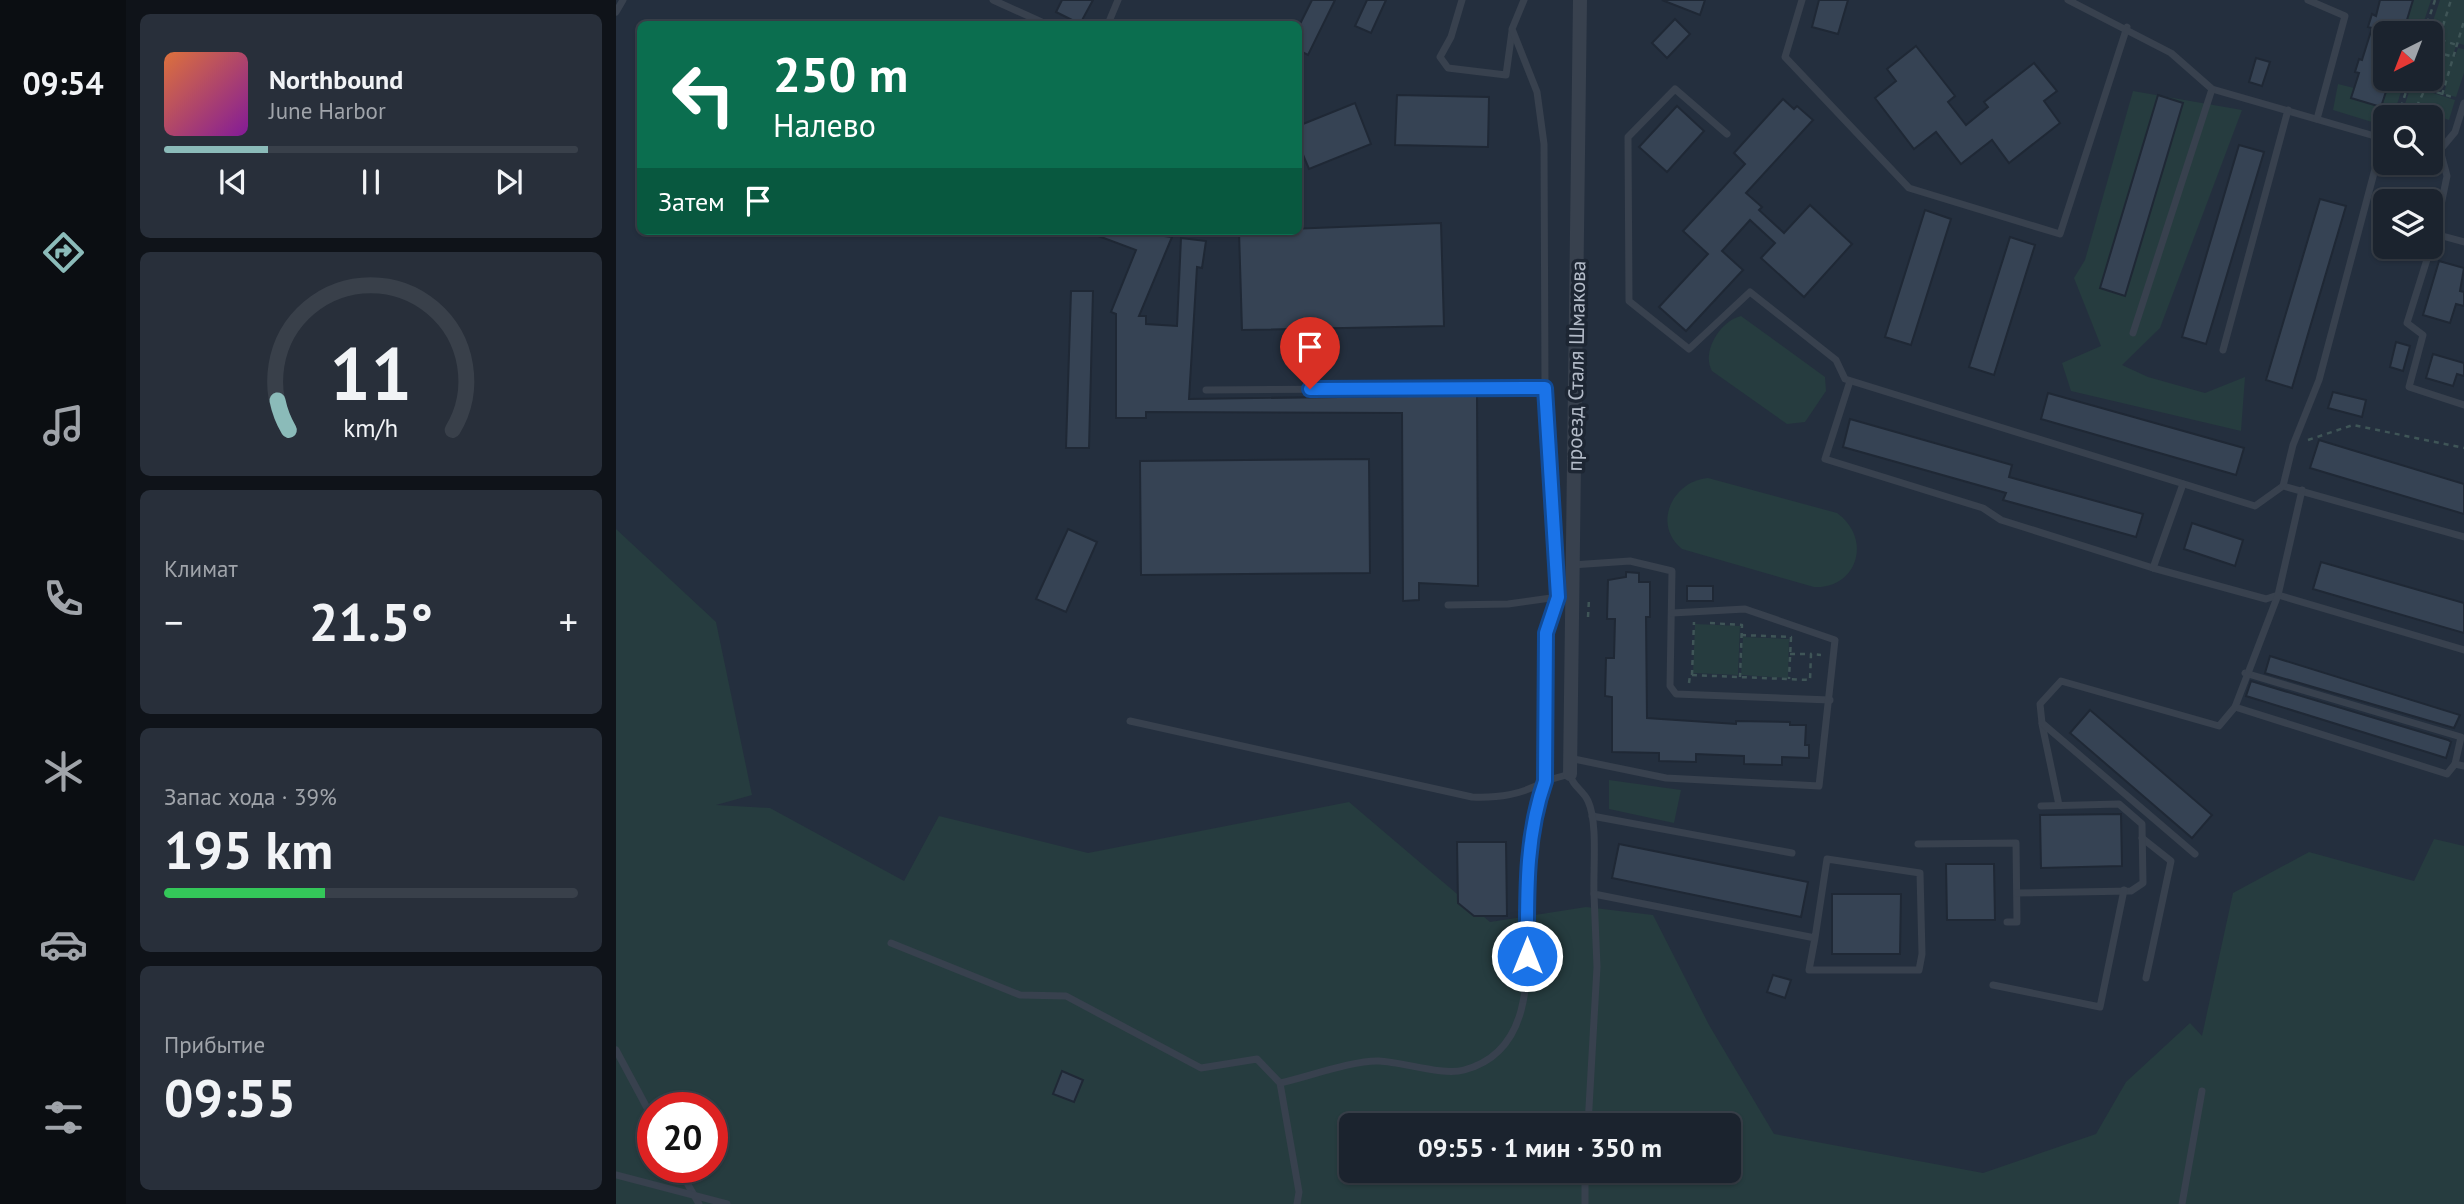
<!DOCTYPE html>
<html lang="ru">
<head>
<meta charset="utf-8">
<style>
  body { margin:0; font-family:"PT Sans",sans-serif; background:#282f3a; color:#f1f3f6; height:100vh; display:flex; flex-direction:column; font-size:26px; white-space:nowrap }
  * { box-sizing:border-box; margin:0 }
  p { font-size:23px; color:#a0a4aa }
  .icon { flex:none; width:38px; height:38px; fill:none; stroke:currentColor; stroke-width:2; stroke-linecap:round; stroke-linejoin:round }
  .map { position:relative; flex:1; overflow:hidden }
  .panel { display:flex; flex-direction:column; gap:14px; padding:14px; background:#0f1319; width:490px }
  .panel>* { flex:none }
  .hud { position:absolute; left:21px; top:21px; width:665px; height:214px; border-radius:10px; box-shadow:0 2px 5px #0004,0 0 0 2px #39404a; background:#0b6e4f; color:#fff; overflow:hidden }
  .needle { width:46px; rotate:222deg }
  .tools { position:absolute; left:1757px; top:21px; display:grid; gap:14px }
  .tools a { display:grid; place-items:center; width:70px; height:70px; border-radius:10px; background:#1b232e; box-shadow:0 2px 5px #0004,0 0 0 2px #39404a; font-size:35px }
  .speed { position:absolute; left:21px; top:1092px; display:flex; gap:14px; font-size:35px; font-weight:700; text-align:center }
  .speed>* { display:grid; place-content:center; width:91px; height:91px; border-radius:50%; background:#1b232e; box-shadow:0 2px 5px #0004,0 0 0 2px #39404a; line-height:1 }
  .speed .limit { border:10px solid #d22; background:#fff; color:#111 }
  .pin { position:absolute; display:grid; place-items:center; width:60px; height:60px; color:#fff; margin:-72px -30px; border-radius:50% 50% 50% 0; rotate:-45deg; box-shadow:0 0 7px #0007 }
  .pin .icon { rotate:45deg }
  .me { position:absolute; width:77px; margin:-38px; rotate:0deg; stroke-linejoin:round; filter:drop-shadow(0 0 5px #0008) }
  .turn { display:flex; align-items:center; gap:24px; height:147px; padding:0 21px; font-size:32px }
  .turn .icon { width:91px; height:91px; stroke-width:2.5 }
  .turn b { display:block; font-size:49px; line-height:60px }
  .then { display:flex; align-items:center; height:66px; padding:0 21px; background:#0003; gap:14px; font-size:26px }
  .big { font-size:52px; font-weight:700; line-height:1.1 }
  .panel .tile { flex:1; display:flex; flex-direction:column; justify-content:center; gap:10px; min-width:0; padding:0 24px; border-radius:10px; background:#282f3a }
  .panel .dial { align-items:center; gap:0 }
  .dial svg { height:182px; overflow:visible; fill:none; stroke:#39404a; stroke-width:7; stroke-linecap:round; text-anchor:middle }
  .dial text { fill:#f1f3f6; stroke:none }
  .song { display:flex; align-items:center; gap:21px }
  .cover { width:84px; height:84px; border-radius:10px; background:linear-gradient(135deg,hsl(20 70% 55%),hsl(290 70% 35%)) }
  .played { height:7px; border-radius:4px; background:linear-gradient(90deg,#8bbbb9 25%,#39404a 25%) }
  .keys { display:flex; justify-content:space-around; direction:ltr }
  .heat { display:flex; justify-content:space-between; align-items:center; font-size:38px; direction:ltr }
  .charge { height:10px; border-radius:5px; background:linear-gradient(90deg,#34c759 39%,#39404a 0) }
  .trip { position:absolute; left:723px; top:1113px; width:402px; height:70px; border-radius:10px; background:#1b232e; box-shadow:0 2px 5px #0004,0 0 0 2px #39404a; font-weight:700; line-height:70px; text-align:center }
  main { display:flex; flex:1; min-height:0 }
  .dock { display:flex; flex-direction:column; width:126px; justify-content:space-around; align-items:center; background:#0b0e12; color:#a0a4aa }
  .dock .icon { width:49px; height:49px }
  .dock .active { color:#8bbbb9 }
  .dock b { font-size:32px; color:#f1f3f6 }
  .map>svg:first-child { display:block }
</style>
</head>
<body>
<main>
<nav class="dock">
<b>09:54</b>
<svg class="icon active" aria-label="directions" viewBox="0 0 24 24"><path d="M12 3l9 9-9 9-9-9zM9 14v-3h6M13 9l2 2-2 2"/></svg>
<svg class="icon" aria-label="music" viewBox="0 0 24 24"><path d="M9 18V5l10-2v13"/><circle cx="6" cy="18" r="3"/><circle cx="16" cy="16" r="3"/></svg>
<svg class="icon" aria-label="phone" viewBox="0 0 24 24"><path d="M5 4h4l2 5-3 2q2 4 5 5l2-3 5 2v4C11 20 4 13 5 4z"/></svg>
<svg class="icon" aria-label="climate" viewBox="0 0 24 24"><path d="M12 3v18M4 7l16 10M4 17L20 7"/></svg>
<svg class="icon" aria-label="car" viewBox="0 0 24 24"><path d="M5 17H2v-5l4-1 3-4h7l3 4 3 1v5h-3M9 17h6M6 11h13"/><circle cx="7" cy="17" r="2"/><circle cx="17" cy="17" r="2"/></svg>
<svg class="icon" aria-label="filters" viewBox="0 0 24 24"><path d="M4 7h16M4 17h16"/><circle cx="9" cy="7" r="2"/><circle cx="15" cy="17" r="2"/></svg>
</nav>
<section class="panel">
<div class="tile">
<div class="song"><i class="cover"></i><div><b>Northbound</b><p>June Harbor</p></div></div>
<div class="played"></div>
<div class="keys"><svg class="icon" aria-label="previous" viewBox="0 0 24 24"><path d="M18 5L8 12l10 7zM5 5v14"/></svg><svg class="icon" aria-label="pause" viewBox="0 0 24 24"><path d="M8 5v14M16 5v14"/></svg><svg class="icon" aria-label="next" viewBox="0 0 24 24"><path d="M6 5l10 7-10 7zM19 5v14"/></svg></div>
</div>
<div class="tile dial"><svg viewBox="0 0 100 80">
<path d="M14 69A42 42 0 1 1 86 69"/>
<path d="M14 69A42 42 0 0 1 9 56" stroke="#8bbbb9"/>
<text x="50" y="56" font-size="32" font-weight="700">11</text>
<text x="50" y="72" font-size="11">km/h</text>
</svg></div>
<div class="tile"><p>Климат</p>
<div class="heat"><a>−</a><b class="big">21.5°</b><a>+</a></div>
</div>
<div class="tile"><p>Запас хода · 39%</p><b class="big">195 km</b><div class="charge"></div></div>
<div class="tile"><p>Прибытие</p><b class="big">09:55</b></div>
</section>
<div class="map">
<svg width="1848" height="1204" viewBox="0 0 1848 1204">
  <rect width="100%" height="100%" fill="#242f3e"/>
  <g fill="#263c3f" fill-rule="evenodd">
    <polygon points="1795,0 1815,0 1804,33 1787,33 1797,1"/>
    <polygon points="1824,0 1848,0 1848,45 1841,43 1837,55 1839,56 1842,48 1848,49 1848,73 1840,97 1828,94 1830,85 1813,79 1809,88 1797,84 1799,79 1815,79 1815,39 1820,37 1813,33"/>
    <polygon points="1774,79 1789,79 1777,117 1769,117 1769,126 1717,110 1722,84 1738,88 1735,98 1765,107"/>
    <polygon points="1795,86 1839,100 1833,120 1827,118 1824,126 1827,127 1816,135 1815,117 1785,117 1787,110 1801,113 1798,108 1797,111 1788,107"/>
    <polygon points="1517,91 1626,110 1544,328 1506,365 1532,377 1589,393 1629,377 1625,431 1455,391 1446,363 1485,346 1458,278 1469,260"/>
    <path d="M1125,316L1209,377L1210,391L1189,422L1171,424L1096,371C1085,352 1104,321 1125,316Z"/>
    <path d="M1092,478L1221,513C1257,539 1241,589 1198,587L1066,549C1036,525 1056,481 1092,478Z"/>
    <path d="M0,529L100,622L136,795L100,805L154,808L288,881L323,816L472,853L733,802L874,922L970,907L1037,915L1093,1025L1158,1134L1367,1173L1480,1134L1510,1082L1574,1023L1586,1036L1617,893L1693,852L1798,881L1818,839L1848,846V1204H0ZM37,1108H96V1167H37ZM735,1125H1113V1171H735Z"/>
    <polygon points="1079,624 1124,626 1122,675 1077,673"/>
    <polygon points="1127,637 1173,639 1172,678 1125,675"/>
    <polygon points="993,780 1065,790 1058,823 993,809"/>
  </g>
  <g fill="#364354" stroke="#1f2835" stroke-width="2">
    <polygon points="446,0 477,0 464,24 440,12"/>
    <polygon points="696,0 719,0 692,55 682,50 682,28"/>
    <polygon points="751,0 770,0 755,33 739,26"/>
    <polygon points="1046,0 1089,0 1084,15"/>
    <polygon points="1203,0 1232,0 1222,34 1196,27"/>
    <polygon points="1764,0 1797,0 1787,33 1769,33 1769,79 1774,79 1765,107 1735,98 1743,73 1739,72 1743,59 1746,60 1756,28 1752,27 1756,14 1760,16"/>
    <polygon points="1059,19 1074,34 1051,58 1036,43"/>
    <polygon points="1300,46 1339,96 1332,102 1350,125 1372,107 1368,102 1418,63 1441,91 1428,101 1444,123 1393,163 1376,140 1345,164 1320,132 1298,149 1259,98 1280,81 1271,69"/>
    <polygon points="1640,58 1654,62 1646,86 1633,82"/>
    <polygon points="781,95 873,97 872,147 779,145"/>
    <polygon points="1542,95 1567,103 1509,296 1484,288"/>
    <polygon points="1167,99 1178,109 1181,106 1197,120 1130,193 1146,207 1143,210 1168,233 1194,205 1236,244 1188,297 1145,258 1159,243 1134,220 1106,251 1127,270 1070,331 1043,307 1092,254 1067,231 1129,164 1118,153"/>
    <polygon points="739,103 755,144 693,169 682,143 682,126"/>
    <polygon points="1061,106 1088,131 1051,172 1023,147"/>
    <polygon points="1623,145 1648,152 1590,344 1566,337"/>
    <polygon points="1704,199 1730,206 1676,388 1650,380"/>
    <polygon points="1309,210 1335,219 1295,345 1269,337"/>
    <polygon points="825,223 828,326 626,330 623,231"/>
    <polygon points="469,231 533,231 532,234 556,237 523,316 530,316 530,324 561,326 565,238 590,241 586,268 581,267 573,399 861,395 862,586 803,583 803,600 787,601 786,413 530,412 530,418 500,418 500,314 495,312 520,250"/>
    <polygon points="1394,237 1419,245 1378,375 1353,367"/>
    <polygon points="1823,261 1848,268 1844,291 1848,292 1848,306 1840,304 1834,323 1807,315"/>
    <polygon points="455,291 477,291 473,448 450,448"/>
    <polygon points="1780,342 1794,346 1787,371 1774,367"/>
    <polygon points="1817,354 1848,363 1848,376 1841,374 1837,386 1810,378"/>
    <polygon points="1717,392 1750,400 1746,417 1712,408"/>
    <polygon points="1432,393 1628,448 1620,475 1425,419"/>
    <polygon points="1234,419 1396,465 1393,477 1527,514 1520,537 1387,500 1390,493 1227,447"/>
    <polygon points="1703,440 1848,484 1848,514 1694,468"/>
    <polygon points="753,459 754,573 525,575 524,461"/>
    <polygon points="1576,523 1627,540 1619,566 1568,549"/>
    <polygon points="452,529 481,542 450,612 420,599"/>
    <polygon points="1705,562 1848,603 1848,633 1697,589"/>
    <polygon points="1010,572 1023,573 1023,582 1034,582 1034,617 1030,617 1031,718 1120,724 1120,721 1174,722 1174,725 1190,725 1189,745 1193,745 1193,758 1166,757 1166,765 1128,764 1128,756 1080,754 1080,762 1043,761 1043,753 996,752 996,697 989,696 990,658 998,658 999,619 991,619 992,580 1010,577"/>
    <rect x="1071" y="586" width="26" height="15"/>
    <polygon points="1654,656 1844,715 1838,728 1649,673"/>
    <polygon points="1635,681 1832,740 1835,742 1830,758 1630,696"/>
    <polygon points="1474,710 1596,815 1576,838 1454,733"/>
    <polygon points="1505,814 1506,866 1425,868 1424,815"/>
    <polygon points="841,842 890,842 891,916 858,916 842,903"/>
    <polygon points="1003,844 1192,882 1185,917 996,878"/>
    <polygon points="1330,864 1378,864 1379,920 1331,920"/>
    <polygon points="1216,894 1285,894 1284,954 1216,954"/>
    <polygon points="1157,975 1175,980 1169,998 1151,992"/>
    <polygon points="446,1071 467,1080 458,1102 437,1094"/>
  </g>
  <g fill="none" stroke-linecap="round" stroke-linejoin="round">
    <g stroke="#3f5557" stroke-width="2.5" stroke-dasharray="5 5" stroke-linecap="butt">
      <polyline points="1808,33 1819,0"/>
      <polyline points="1815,37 1841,45"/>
      <polyline points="1819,52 1838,57"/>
      <polyline points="1815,64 1835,0"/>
      <polyline points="1815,72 1815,78"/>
      <polyline points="1815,78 1830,83"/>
      <polyline points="1792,83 1839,98"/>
      <polyline points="1826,95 1848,21"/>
      <polyline points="1785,107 1798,112 1814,79"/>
      <polyline points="1782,117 1794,79"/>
      <polyline points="1692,440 1737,425 1848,448"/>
      <polyline points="972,617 973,599"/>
      <polyline points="1094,623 1126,625 1124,677"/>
      <polyline points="1125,635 1175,637 1173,679"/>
      <polyline points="1174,654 1195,654"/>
      <polyline points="1076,675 1078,622"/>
      <polyline points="1073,683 1074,675 1194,680 1195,654 1205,655"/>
    </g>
    <g stroke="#38414e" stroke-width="7">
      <polyline points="377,0 430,24"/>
      <polyline points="846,0 835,37 824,57 832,68 890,75 896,31"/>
      <polyline points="1186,0 1169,57 1293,188 1444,234 1511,27"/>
      <polyline points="1452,0 1555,53 1596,89 1769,139"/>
      <polyline points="1692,0 1729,16 1701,119"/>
      <polyline points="0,12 7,0"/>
      <polyline points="492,24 502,0"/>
      <polyline points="1111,134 1059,89 1012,137 1013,301 1073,349 1134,292 1220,360 1229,379 1639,506 1667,486 1848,537"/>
      <polyline points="1815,150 1824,150 1839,132 1848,103"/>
      <polyline points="1824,150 1831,176 1819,234 1791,323 1807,335 1793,387 1848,405"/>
      <polyline points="1819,234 1848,242"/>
      <polyline points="1517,333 1596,89"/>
      <polyline points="1607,350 1672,110"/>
      <polyline points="1234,381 1209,459 1367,508 1385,520 1537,568 1650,599 1662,595 1848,650"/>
      <polyline points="590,390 929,388"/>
      <polyline points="1667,486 1677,445 1703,380 1767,139"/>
      <polyline points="956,565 1014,561 1056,571 1054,686 1060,694 1214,700"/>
      <polyline points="1537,568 1567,484"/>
      <polyline points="832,605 892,604 942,597"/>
      <polyline points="1629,673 1845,737 1839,764"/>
      <polyline points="1619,707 1831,774 1839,764 1848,766"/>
      <path d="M514,721L856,797C882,798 906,795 929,781L930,633L942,597L929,388L928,144L921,92L896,29L908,0"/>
      <polyline points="1426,724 1443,805"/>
      <polyline points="953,758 1050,778 1203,786 1219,640 1129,609 1056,613"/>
      <polyline points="976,816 1176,853"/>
      <polyline points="1526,838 1555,861 1530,978"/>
      <polyline points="1302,844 1400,843 1401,922 1391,922"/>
      <polyline points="1579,854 1426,723 1424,704 1445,681 1603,726 1619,707 1662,595 1686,490"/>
      <polyline points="1401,893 1515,891 1527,883 1526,824 1503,804 1425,806"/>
      <polyline points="275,943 404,995 450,996 585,1068 641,1059 664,1083 683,1192 681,1204"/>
      <polyline points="1377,985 1484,1007 1508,890"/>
      <polyline points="0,1050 37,1119"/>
      <path d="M664,1083C691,1077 738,1060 763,1061C787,1062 827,1076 848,1070C935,1047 905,930 911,864C913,836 920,807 929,781L954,774C956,786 967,790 972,801C982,822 977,869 978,894L1199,938L1211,859L1304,873L1306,954L1303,970H1193L1199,938"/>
      <polyline points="972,1125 981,967 978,894"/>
      <polyline points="62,1167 83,1204"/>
      <polyline points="0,1175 111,1204"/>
      <polyline points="969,1204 969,1171"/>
      <polyline points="1566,1204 1586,1091"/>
    </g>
    <polyline stroke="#38414e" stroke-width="14" points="954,774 964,0"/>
  </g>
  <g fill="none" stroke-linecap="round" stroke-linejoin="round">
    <defs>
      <path id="route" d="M694,389L929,388L942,597L930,633L929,781C909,838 911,896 911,956"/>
    </defs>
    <use href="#route" stroke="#114b97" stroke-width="18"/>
    <use href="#route" stroke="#1a73e8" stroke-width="12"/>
  </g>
  <g text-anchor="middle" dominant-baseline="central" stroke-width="7" stroke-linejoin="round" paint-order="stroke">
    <g font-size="21" fill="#b4bcc9" stroke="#1d2633">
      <text transform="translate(960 366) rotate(-89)">проезд Сталя Шмакова</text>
    </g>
  </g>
</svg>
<div class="tools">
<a><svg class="needle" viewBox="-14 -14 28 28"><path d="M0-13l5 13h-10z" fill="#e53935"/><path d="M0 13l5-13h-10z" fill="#a0a4aa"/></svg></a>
<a><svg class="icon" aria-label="search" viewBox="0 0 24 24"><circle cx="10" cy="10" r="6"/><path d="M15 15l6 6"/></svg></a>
<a><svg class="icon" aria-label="layers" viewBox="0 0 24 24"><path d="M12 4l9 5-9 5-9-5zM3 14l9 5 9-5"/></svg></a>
</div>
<div class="speed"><div class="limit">20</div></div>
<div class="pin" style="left:694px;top:389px;background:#d93025"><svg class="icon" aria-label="arrive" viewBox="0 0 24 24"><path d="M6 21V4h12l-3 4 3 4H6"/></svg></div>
<svg class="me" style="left:911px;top:956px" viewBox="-20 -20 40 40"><circle r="17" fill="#1a73e8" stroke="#fff" stroke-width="3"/><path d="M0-11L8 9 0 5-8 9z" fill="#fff"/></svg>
<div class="trip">09:55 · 1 мин · 350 m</div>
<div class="hud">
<div class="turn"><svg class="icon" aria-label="left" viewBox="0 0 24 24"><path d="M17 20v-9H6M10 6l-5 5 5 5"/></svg><div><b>250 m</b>Налево</div></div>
<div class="then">Затем<svg class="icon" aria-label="arrive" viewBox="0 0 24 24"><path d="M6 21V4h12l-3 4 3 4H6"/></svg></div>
</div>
</div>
</main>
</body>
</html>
